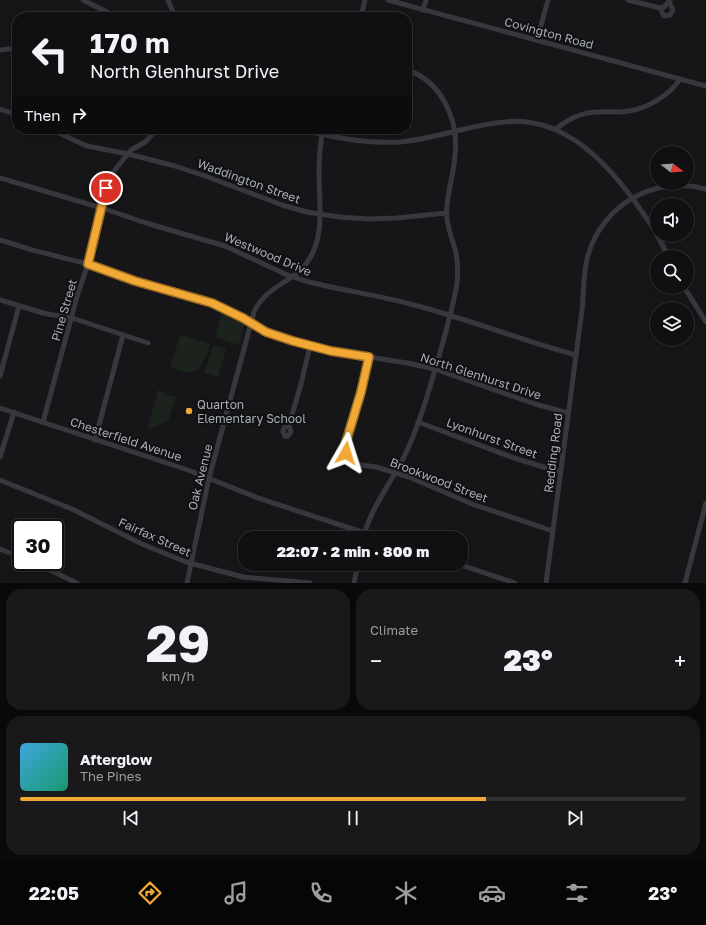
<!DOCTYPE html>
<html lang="en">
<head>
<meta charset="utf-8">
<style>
  body { margin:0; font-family:"Golos Text",sans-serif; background:#19191b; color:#f1f3f6; height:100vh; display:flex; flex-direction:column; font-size:15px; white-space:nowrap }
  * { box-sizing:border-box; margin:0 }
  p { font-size:13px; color:#9c9d9f }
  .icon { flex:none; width:22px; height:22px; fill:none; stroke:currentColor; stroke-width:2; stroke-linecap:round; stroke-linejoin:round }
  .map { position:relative; height:583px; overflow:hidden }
  .sheet { display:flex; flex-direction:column; gap:6px; padding:6px; background:#09090a; flex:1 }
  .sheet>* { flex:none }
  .hud { position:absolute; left:12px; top:12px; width:400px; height:122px; border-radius:16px; box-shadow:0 2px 6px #0003,0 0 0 1px #303032; background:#101012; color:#f1f3f6; overflow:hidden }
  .needle { width:26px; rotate:107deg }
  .fabs { position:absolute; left:650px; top:146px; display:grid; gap:8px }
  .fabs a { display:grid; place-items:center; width:44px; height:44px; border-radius:50%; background:#101012; box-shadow:0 2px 6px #0003,0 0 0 1px #303032; font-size:20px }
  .speed { position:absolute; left:12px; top:519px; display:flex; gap:8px; font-size:20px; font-weight:700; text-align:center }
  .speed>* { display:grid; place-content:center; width:52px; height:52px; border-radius:50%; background:#101012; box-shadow:0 2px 6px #0003,0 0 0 1px #303032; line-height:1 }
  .speed .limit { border:2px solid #111; border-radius:6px; background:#fff; color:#111 }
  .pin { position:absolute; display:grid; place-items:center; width:34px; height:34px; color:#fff; margin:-17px; border:2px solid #fff; border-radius:50%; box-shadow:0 1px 4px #0007 }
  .me { position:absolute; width:44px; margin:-22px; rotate:6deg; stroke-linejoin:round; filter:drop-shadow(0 0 3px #0008) }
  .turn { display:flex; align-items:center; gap:14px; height:84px; padding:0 12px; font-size:18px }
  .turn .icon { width:52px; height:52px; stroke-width:2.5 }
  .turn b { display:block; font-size:28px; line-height:34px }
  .then { display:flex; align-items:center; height:38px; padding:0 12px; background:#0003; gap:8px; font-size:15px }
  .big { font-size:30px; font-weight:800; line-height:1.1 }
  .sheet .widget { flex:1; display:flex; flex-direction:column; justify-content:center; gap:6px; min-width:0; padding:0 14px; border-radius:16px; background:#19191b }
  .sheet .dial { align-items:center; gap:0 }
  .dial b { font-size:52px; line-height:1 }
  .song { display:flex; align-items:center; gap:12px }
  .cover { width:48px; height:48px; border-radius:6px; background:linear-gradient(135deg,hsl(200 70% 55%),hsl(160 70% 35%)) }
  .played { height:4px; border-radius:2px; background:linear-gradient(90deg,#f1a835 70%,#303032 70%) }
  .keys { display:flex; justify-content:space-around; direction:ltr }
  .heat { display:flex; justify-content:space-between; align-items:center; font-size:22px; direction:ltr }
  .sheet .tiles { flex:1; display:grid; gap:6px; grid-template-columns:1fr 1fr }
  .widget:last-child { grid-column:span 2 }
  .trip { position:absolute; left:238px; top:531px; width:230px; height:40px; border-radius:16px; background:#101012; box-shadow:0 2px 6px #0003,0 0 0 1px #303032; font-weight:800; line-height:40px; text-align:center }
  .tab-bar { display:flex; height:64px; justify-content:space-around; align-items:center; background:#060607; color:#9c9d9f }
  .tab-bar .icon { width:28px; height:28px }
  .tab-bar .active { color:#f1a835 }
  .tab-bar b { font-size:18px; color:#f1f3f6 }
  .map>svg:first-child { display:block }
</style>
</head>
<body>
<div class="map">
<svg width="706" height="583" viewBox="0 0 706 583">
  <rect width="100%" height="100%" fill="#161618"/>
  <g fill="#1c231d">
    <polygon points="222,312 244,324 239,345 215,337"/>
    <path d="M183,335L210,344C206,356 202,375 185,372C180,372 175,369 170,367L180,336Z"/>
    <polygon points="213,345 226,349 218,377 204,373"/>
    <polygon points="158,390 164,392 166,395 176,397 168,421 156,426 152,429 148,428"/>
  </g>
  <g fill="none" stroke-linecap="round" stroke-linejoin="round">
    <g stroke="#37383d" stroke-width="5">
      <polyline points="83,0 117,17"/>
      <polyline points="168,0 175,17"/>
      <polyline points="388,0 706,86"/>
      <polyline points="628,0 660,8 664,7 670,0"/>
      <polyline points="660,8 664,16 670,15 673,10 669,2"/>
      <polyline points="423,10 426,0"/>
      <polyline points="361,17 365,0"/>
      <polyline points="537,40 548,0"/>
      <polyline points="0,50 17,48"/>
      <polyline points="0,109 17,115"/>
      <polyline points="50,129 87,146 128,154 175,166 208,177 282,205 307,212 339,217 369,219 397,218 446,213"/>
      <path d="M301,129C334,138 366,144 400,142C435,139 469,125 504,122C575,114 623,182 657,234"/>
      <path d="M556,129C568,119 583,112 598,112C609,111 619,113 629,111C648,108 670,95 680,79"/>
      <path d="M0,178L105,209L146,223L225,246L285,274L302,280C337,290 374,294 410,304C466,318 520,340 576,355"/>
      <polyline points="657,235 669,257"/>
      <polyline points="0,240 32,250 88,264 135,281 203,300 233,313 266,332 293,341 331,351 407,363 435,369 535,404 568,413"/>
      <polyline points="684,287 706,322"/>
      <polyline points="0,300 43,313 75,319 148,343"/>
      <polyline points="369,357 361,392 346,442 346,453 353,461 361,465 376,467 409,477 472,504 553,531"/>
      <polyline points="0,376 19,306"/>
      <polyline points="0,408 188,470 258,498 380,538"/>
      <polyline points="43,422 78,293 87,267 107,184 110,176 131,150 145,142 158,129"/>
      <polyline points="418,422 514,458 560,472"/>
      <polyline points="289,425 291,432 288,436 285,436 283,431 284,428 289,425 301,384 310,346"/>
      <polyline points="95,440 123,335"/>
      <polyline points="0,457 14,412"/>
      <polyline points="0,480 72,509 142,544 186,562 243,577 310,583"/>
      <path d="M363,538C371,508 390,484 404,457C421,422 432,380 443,342C448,323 454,303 457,283C458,274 458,263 456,253C452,237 445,223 447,206C448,189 454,173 455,155C459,121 442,81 407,70"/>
      <polyline points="0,549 21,557"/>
      <polyline points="33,562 77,583"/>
      <polyline points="458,564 515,583"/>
      <path d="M187,583L209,478L254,312C266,285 296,282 310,258C325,232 319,202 319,174C319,159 320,144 323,129"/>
      <polyline points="354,583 358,564"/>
      <path d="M546,583L582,310C584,291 583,273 588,255C603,204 655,175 706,189"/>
      <polyline points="685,583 706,503"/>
    </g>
  </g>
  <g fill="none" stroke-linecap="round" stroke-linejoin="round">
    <defs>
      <polyline id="route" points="106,188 88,264 135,281 212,303 243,318 266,332 293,341 331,351 369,357 361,392 346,442 346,453"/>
    </defs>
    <use href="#route" stroke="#9d6d22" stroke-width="10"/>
    <use href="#route" stroke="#f1a835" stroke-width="7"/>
  </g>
  <circle fill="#f1a835" stroke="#111113" stroke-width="1.5" cx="189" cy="411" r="4"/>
  <g text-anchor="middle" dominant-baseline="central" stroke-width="4" stroke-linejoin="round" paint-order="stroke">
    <g font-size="12" fill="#a8aeb8" stroke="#111113">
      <text transform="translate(549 33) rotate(15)">Covington Road</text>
      <text transform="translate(249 181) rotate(20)">Waddington Street</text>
      <text transform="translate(268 254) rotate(23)">Westwood Drive</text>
      <text transform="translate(64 310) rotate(-74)">Pine Street</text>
      <text transform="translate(481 376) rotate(18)">North Glenhurst Drive</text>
      <text transform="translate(492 438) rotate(20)">Lyonhurst Street</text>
      <text transform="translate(126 439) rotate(18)">Chesterfield Avenue</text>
      <text transform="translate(553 453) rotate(-83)">Redding Road</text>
      <text transform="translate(200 477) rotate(-76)">Oak Avenue</text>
      <text transform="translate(439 480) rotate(21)">Brookwood Street</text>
      <text transform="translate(155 537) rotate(24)">Fairfax Street</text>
    </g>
    <g font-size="12" fill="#a8aeb8" stroke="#111113" text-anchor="start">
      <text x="197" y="404">Quarton<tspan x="197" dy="14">Elementary School</tspan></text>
    </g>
  </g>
</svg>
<div class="fabs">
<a><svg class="needle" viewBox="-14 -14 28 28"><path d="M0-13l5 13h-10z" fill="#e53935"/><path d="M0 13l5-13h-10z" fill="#9c9d9f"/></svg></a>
<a><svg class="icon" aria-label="sound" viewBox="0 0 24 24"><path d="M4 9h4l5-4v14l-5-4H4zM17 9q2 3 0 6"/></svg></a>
<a><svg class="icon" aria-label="search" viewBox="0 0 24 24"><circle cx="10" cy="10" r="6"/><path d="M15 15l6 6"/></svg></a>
<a><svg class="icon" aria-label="layers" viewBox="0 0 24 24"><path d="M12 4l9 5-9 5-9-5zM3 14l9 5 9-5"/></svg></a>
</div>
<div class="speed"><div class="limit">30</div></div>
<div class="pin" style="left:106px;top:188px;background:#d93025"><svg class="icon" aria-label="arrive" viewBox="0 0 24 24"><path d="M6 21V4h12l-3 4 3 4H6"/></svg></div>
<svg class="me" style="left:346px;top:453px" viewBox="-20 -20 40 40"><path d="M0-17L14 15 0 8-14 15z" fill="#f1a835" stroke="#fff" stroke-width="4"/></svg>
<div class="trip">22:07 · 2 min · 800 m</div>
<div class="hud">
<div class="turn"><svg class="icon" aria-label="left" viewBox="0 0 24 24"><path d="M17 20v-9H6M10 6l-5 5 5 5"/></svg><div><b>170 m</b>North Glenhurst Drive</div></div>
<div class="then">Then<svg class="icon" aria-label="right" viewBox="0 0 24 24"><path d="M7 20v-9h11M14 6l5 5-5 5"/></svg></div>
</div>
</div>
<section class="sheet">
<div class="tiles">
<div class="widget dial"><b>29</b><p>km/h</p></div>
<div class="widget"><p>Climate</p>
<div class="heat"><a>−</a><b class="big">23°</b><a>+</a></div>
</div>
<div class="widget">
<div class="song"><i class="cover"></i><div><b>Afterglow</b><p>The Pines</p></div></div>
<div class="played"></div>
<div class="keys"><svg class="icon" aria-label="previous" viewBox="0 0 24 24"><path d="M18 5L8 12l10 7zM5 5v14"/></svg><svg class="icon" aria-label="pause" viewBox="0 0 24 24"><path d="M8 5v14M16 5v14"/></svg><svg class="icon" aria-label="next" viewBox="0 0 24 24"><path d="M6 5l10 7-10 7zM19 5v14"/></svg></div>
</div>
</div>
</section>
<nav class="tab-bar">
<b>22:05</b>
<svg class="icon active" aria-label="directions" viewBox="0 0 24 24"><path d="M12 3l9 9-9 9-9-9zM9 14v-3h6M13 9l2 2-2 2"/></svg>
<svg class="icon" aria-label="music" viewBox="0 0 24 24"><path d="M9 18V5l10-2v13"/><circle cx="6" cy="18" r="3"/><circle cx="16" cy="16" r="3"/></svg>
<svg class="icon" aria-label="phone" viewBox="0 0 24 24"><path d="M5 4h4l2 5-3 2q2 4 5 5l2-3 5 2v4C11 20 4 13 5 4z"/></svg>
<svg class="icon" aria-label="climate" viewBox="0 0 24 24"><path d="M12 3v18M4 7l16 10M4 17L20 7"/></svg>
<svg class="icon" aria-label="car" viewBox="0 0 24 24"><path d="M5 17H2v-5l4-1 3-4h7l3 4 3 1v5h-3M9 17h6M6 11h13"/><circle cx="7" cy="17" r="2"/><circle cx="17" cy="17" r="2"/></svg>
<svg class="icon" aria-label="filters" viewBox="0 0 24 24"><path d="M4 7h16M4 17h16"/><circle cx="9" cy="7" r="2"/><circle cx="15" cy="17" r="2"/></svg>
<b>23°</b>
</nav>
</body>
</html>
